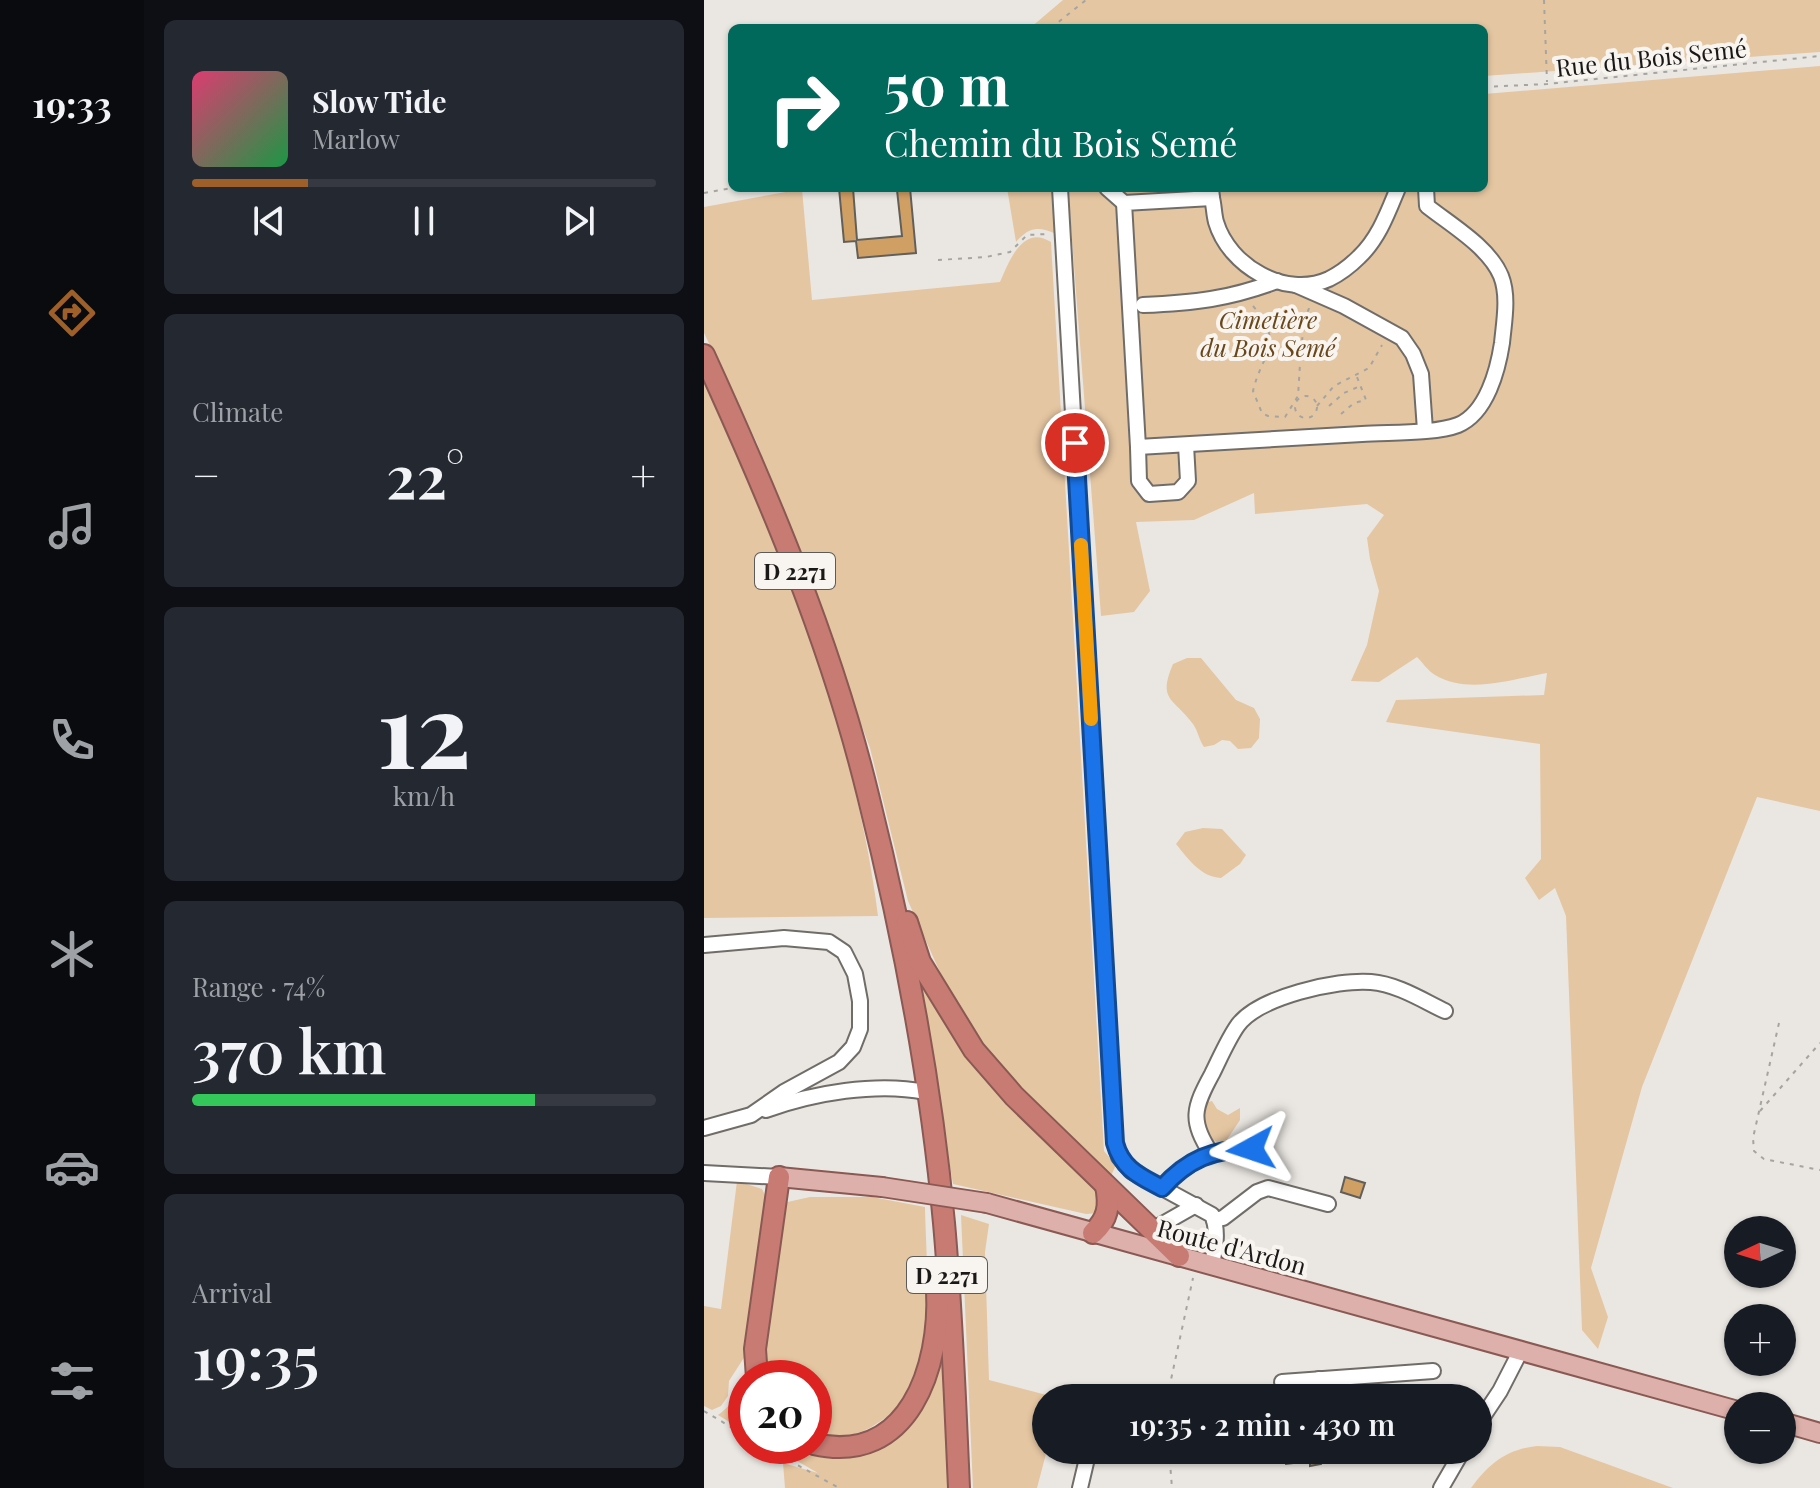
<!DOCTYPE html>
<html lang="en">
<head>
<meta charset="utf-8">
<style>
  body { margin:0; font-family:"Playfair Display",serif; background:#242831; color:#f1f3f6; height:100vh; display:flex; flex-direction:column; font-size:30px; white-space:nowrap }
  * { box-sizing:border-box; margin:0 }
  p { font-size:26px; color:#9ea1a6 }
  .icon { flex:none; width:44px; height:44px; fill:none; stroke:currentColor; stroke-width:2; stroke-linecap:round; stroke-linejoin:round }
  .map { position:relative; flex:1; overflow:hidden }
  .panel { display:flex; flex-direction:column; gap:20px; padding:20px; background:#0d0f14; width:560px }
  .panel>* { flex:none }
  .hud { position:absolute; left:24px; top:24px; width:760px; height:168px; border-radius:12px; box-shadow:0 2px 6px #0004; background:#00695c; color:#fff; overflow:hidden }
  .needle { width:52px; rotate:266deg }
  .controls { position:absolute; left:1020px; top:1216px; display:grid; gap:16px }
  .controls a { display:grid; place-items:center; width:72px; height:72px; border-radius:50%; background:#171b24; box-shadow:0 2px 6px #0004; font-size:40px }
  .speed { position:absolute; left:24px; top:1360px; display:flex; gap:16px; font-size:40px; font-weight:700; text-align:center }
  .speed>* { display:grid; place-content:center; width:104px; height:104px; border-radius:50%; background:#171b24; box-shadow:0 2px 6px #0004; line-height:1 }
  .speed .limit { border:12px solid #d22; background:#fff; color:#111 }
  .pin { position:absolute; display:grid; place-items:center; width:68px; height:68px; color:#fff; margin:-34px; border:4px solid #fff; border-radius:50%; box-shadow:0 2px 8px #0007 }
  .me { position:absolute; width:88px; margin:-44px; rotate:265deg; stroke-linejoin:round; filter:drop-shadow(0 0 6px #0008) }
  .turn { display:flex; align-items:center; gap:28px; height:168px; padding:0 24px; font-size:36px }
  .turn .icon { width:104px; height:104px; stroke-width:2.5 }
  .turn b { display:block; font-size:56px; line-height:68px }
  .big { font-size:60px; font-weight:600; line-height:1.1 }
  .panel .card { flex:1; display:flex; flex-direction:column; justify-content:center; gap:12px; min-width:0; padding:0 28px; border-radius:12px; background:#242831 }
  .panel .dial { align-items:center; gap:0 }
  .dial b { font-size:104px; line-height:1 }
  .song { display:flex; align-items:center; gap:24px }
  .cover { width:96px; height:96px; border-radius:12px; background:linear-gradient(135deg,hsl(340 70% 55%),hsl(140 70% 35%)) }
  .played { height:8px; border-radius:4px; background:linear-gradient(90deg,#9f5f29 25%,#363941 25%) }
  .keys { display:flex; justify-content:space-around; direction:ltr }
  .heat { display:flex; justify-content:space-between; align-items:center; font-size:44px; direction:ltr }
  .charge { height:12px; border-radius:6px; background:linear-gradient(90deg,#34c759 74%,#363941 0) }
  .trip { position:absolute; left:328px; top:1384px; width:460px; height:80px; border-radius:40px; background:#171b24; box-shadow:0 2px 6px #0004; font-weight:600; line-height:80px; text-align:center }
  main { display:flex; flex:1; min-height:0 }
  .dock { display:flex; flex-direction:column; width:144px; justify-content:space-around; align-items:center; background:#090b0e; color:#9ea1a6 }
  .dock .icon { width:56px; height:56px }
  .dock .active { color:#9f5f29 }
  .dock b { font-size:36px; color:#f1f3f6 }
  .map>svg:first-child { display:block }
</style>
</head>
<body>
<main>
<nav class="dock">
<b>19:33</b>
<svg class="icon active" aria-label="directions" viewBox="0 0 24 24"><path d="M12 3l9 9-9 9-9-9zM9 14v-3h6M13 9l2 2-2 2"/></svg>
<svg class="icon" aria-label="music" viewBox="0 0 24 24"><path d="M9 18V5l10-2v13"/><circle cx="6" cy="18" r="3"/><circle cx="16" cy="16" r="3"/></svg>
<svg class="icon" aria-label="phone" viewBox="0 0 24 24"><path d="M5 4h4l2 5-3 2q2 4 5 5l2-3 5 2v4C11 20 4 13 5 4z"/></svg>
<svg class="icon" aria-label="climate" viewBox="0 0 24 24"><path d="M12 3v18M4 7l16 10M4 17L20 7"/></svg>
<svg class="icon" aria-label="car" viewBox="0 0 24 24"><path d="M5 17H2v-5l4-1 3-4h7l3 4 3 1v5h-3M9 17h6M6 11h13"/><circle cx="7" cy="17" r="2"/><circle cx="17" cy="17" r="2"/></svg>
<svg class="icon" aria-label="filters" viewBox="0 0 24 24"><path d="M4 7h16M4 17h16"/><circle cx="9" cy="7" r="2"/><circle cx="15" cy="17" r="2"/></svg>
</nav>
<section class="panel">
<div class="card">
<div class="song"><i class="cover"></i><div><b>Slow Tide</b><p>Marlow</p></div></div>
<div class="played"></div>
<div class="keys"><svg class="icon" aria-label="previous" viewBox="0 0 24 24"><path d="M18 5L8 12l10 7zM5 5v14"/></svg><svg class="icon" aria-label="pause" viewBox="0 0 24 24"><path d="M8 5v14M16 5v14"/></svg><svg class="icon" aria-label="next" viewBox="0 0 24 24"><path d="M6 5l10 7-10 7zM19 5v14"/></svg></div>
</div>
<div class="card"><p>Climate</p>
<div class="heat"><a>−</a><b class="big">22°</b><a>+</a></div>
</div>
<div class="card dial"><b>12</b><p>km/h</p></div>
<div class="card"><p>Range · 74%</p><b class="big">370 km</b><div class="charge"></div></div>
<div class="card"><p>Arrival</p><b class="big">19:35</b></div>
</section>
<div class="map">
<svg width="1116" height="1488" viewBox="0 0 1116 1488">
  <rect width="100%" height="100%" fill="#eae7e2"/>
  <g fill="#e5c6a2">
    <polygon points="359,0 1116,0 1116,52 780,76 780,28 326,28"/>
    <path d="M1116,66V811L1053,797L938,1087L887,1268L904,1317L894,1349L878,1330L862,916L851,888L835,900L821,878L837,859L836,744L682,722L692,700L840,695L843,673C808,679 764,695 731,675C724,671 718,662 713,657L675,682L647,681L663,645L675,591L666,559L663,538L680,515L663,504L551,514L550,493L490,520L432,522L446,591L430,612L397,616L364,188H780V94Z"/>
    <path d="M303,188H348L352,234C334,226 325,227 312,242Z"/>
    <path d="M98,189L108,300L296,282C305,261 319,224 347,242L400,1151L412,1165L406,1178L291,1062L240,981L204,901L166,748L53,443L0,333V207Z"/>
    <path d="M0,376C77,543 151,734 174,916L0,918Z"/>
    <path d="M483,658H497L532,700L550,708L556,719L555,738L547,748L534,749L526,741L518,740L510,745L500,747C495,740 494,731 489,724C470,698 453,701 469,664Z"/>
    <path d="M499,828L518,829L542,855L536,864L517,878C497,877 484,859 472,844L481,832Z"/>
    <polygon points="213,970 397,1192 396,1213 382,1214 249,1184"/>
    <polygon points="508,1101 513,1109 524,1115 536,1108 536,1120 522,1141 513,1142 500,1135 498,1127 501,1103"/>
    <polygon points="33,1181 58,1189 63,1199 41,1356 25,1381 24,1396 17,1406 8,1410 0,1406 0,1306 17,1309"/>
    <path d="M106,1197H168L221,1207C222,1261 233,1365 194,1407C188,1414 178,1420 169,1426C151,1437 130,1439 110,1433V1378H62L58,1356L79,1203Z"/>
    <polygon points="257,1215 285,1224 281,1252 285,1380 354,1398 342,1398 343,1450 333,1488 269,1488"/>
    <polygon points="236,1347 242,1348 246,1488 81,1488 79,1463 114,1473 67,1446 98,1446 106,1450 166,1448"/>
    <path d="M42,1376L43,1378L42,1432L14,1415C36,1400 27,1389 42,1376Z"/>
    <path d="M833,1446L856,1447L969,1488H767C784,1464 803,1449 833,1446Z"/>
  </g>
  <g fill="#d09f63" stroke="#625f5b" stroke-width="2">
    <polygon points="135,188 149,188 153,240 198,236 193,190 206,188 212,253 154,258 152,241 140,242"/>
    <polygon points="641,1177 661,1183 656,1198 637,1192"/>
    <polygon points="580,1450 652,1450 653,1458 617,1461 617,1464 606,1466 606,1461 582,1464"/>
  </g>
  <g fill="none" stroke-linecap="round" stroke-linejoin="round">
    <defs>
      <g id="minor">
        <path d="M356,188L411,1143L415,1157L427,1171L508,1215C515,1231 511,1248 508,1265"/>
        <polyline points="403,188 420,203"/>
        <path d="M507,188L508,198L420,203L434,447C508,443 583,439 658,434C683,432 731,434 754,425C783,413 794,369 798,343C800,322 805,296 797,276C785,247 747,225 723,206L722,188"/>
        <path d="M508,198C510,206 510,215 512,222C525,266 581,299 625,279C635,274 648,264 655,257C675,238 684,212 694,188"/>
        <polyline points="592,285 640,306 698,338 709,354 717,374 721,430"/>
        <path d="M439,305C490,303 525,299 573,281"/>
        <polyline points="434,447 435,481 445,494 474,492 484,481 482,445"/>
        <polyline points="0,945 80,938 125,942 140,952 151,974 156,1001 156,1029 149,1047 135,1062 80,1092 47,1115 0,1128"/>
        <path d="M62,1110C109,1093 173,1082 221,1092"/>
        <path d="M507,1153C485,1121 490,1107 508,1074C516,1058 524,1039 534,1025C555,997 633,979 667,982C693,984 718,1000 741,1011"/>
        <polyline points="0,1173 75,1177"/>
        <path d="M458,1188C485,1159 509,1149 547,1149"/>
        <polyline points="510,1220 519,1218 553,1192 564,1188 624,1204"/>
        <polyline points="448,1230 492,1205"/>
        <polyline points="615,1379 616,1398"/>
        <polyline points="578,1382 729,1371"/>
        <polyline points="682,1398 720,1398"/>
        <polyline points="774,1424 796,1391 816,1352"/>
        <polyline points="376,1488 385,1450"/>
        <polyline points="737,1488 759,1450"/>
      </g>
      <g id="major">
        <polyline points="75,1177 178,1187"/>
        <polyline points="283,1203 1034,1411"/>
        <polyline points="1078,1422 1116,1433"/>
      </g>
      <g id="highway">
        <path d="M0,355C65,497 127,643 164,795C199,935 227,1079 240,1223C248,1311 251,1400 255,1488"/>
        <polyline points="203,922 216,962 270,1050 310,1096 475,1256"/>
        <path d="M389,1233C404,1219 406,1206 402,1186"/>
        <polyline points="53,1378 51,1349 75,1177"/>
        <path d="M110,1444C205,1466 237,1366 233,1290"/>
      </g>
    </defs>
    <use href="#minor" stroke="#706d69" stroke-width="18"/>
    <use href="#major" stroke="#8a5953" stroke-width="22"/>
    <use href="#highway" stroke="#8a5953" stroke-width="24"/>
    <g stroke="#a6a4a0" stroke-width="2" stroke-dasharray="4 6" stroke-linecap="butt">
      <polyline points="840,0 843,82"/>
      <polyline points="347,28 382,0"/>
      <polyline points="780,87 843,84 1116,56"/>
      <polyline points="0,193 28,188"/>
      <polyline points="234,260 282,257 306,252 323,235 344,234"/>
      <path d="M549,306C582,345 558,352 549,391L558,413L564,416L581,417L594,396L597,348L601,318L606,306"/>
      <circle cx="602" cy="407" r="11"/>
      <polyline points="613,406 630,386 665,368 678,345"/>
      <polyline points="625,406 640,393 654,387"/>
      <polyline points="637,414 650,403 662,400 653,377"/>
      <polyline points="1075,1023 1049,1138 1050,1151 1060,1159 1116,1170"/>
      <polyline points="1056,1111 1116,1043"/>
      <polyline points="475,1229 487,1242"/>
      <polyline points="463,1398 489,1278"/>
      <polyline points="0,1411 42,1436"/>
      <polyline points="59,1446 135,1488"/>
      <polyline points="465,1450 468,1488"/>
    </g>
    <use href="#minor" stroke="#fff" stroke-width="14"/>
    <use href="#major" stroke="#ddb0ab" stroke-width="18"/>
    <use href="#highway" stroke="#c77b73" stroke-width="20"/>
    <defs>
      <polyline id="major-bridge" points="178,1187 283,1203"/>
    </defs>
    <use href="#major-bridge" stroke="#8a5953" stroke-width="22" stroke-linecap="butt"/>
    <use href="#major-bridge" stroke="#ddb0ab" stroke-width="18"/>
  </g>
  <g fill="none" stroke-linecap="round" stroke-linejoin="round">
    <defs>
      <path id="route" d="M371,443L411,1143C418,1169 436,1176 458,1188C484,1159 509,1149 547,1149"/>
    </defs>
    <use href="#route" stroke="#114b97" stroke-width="20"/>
    <use href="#route" stroke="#1a73e8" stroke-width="14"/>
    <polyline stroke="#f59e0b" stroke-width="14" points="377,545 387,719"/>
  </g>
  <g text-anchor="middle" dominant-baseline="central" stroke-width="8" stroke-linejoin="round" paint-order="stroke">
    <g fill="#f8f4ef" stroke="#5d5b58" stroke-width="2">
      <rect x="51" y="553" width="80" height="36" rx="6"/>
      <rect x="203" y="1257" width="80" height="36" rx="6"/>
    </g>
    <g font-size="22" font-weight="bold" fill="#1a1918">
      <text x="91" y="571">D 2271</text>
      <text x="243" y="1275">D 2271</text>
    </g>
    <g font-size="24" fill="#1a1918" stroke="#f8f4ef">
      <text transform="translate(947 57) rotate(-6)">Rue du Bois Semé</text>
      <text transform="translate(528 1246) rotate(15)">Route d'Ardon</text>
    </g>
    <g font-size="24" font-style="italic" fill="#6a471a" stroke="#f8f4ef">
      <text x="564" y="319">Cimetière<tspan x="564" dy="28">du Bois Semé</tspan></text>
    </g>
  </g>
</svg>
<div class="controls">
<a><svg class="needle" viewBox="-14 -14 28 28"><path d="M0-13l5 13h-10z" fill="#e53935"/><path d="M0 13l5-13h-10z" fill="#9ea1a6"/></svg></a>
<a>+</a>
<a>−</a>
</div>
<div class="speed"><div class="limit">20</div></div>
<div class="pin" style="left:371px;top:443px;background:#d93025"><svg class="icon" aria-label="arrive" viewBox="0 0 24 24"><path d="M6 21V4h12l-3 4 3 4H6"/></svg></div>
<svg class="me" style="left:547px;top:1149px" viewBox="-20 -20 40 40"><path d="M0-17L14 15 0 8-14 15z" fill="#1a73e8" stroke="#fff" stroke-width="4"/></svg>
<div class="trip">19:35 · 2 min · 430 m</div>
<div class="hud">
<div class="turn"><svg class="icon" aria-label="right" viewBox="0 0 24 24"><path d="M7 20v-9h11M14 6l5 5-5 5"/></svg><div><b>50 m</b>Chemin du Bois Semé</div></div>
</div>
</div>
</main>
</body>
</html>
